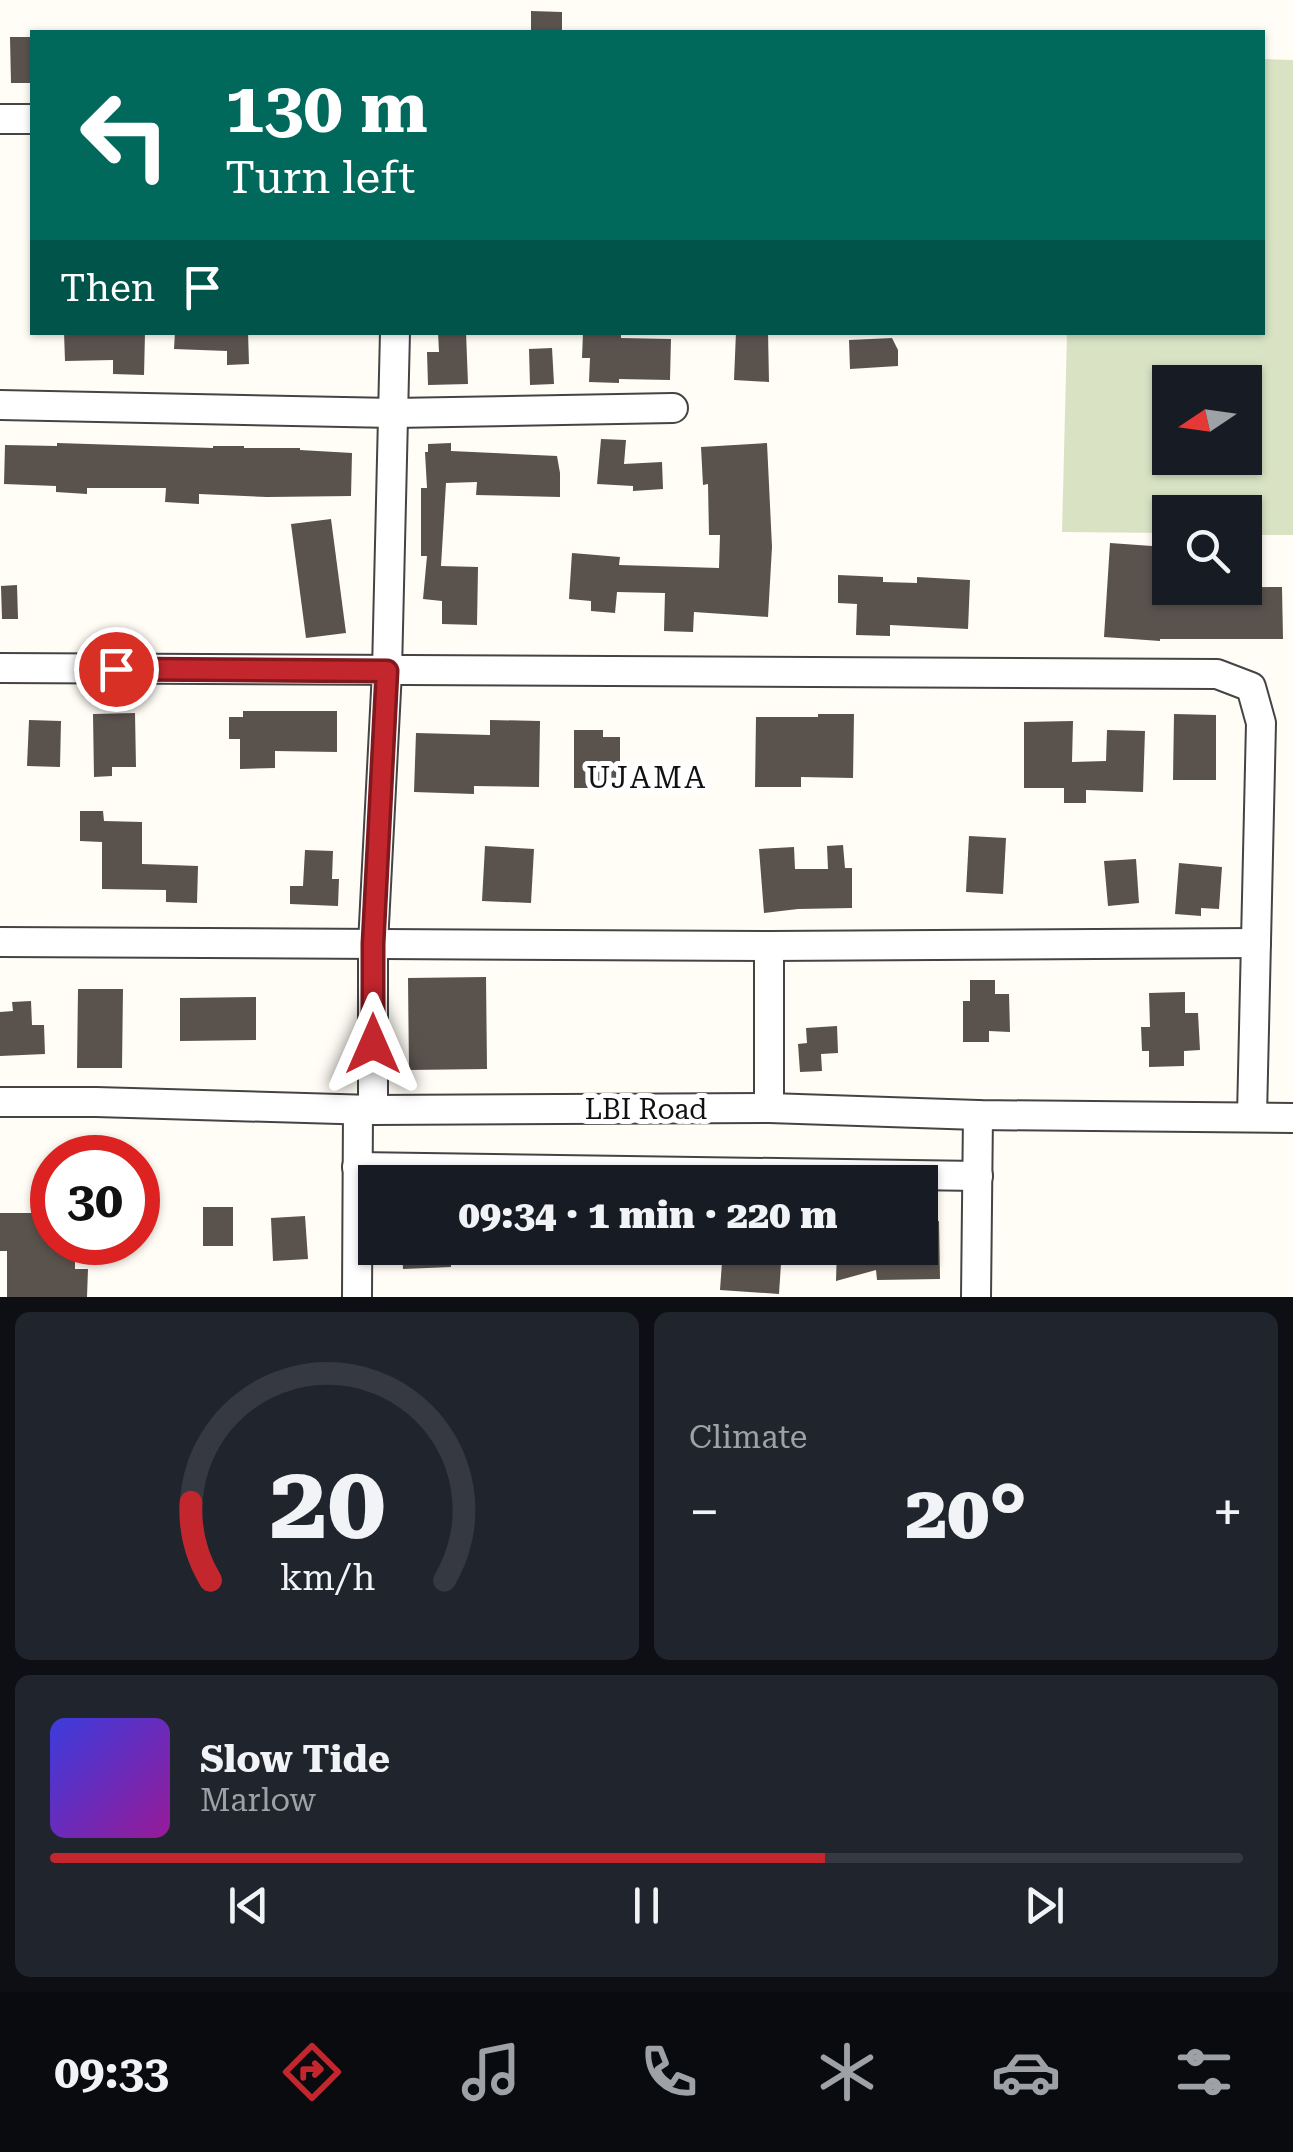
<!DOCTYPE html>
<html lang="en">
<head>
<meta charset="utf-8">
<style>
  body { margin:0; font-family:"Roboto Serif",serif; background:#20242c; color:#f1f3f6; height:100vh; display:flex; flex-direction:column; font-size:38px; white-space:nowrap }
  * { box-sizing:border-box; margin:0 }
  p { font-size:32px; color:#9ea1a6 }
  .icon { flex:none; width:55px; height:55px; fill:none; stroke:currentColor; stroke-width:2; stroke-linecap:round; stroke-linejoin:round }
  .map { position:relative; height:1297px; overflow:hidden }
  .side { display:flex; flex-direction:column; gap:15px; padding:15px; background:#0d0f14; flex:1 }
  .side>* { flex:none }
  .top-card { position:absolute; left:30px; top:30px; width:1235px; height:305px; border-radius:0px; box-shadow:0 2px 8px #0004; background:#00695c; color:#fff; overflow:hidden }
  .needle { width:65px; rotate:257deg }
  .controls { position:absolute; left:1152px; top:365px; display:grid; gap:20px }
  .controls a { display:grid; place-items:center; width:110px; height:110px; border-radius:0px; background:#171b24; box-shadow:0 2px 8px #0004; font-size:50px }
  .speed { position:absolute; left:30px; top:1135px; display:flex; gap:20px; font-size:50px; font-weight:700; text-align:center }
  .speed>* { display:grid; place-content:center; width:130px; height:130px; border-radius:50%; background:#171b24; box-shadow:0 2px 8px #0004; line-height:1 }
  .speed .limit { border:15px solid #d22; background:#fff; color:#111 }
  .pin { position:absolute; display:grid; place-items:center; width:85px; height:85px; color:#fff; margin:-42px; border:5px solid #fff; border-radius:50%; box-shadow:0 2px 10px #0007 }
  .me { position:absolute; width:110px; margin:-55px; rotate:0deg; stroke-linejoin:round; filter:drop-shadow(0 0 8px #0008) }
  .turn { display:flex; align-items:center; gap:35px; height:210px; padding:0 30px; font-size:45px }
  .turn .icon { width:130px; height:130px; stroke-width:2.5 }
  .turn b { display:block; font-size:70px; line-height:85px }
  .then { display:flex; align-items:center; height:95px; padding:0 30px; background:#0003; gap:20px; font-size:38px }
  .big { font-size:75px; font-weight:800; line-height:1.1 }
  .side .tile { flex:1; display:flex; flex-direction:column; justify-content:center; gap:15px; min-width:0; padding:0 35px; border-radius:15px; background:#20242c }
  .side .dial { align-items:center; gap:0 }
  .dial svg { height:260px; overflow:visible; fill:none; stroke:#363941; stroke-width:7; stroke-linecap:round; text-anchor:middle }
  .dial text { fill:#f1f3f6; stroke:none }
  .song { display:flex; align-items:center; gap:30px }
  .cover { width:120px; height:120px; border-radius:15px; background:linear-gradient(135deg,hsl(240 70% 55%),hsl(300 70% 35%)) }
  .played { height:10px; border-radius:5px; background:linear-gradient(90deg,#c4262e 65%,#363941 65%) }
  .keys { display:flex; justify-content:space-around; direction:ltr }
  .heat { display:flex; justify-content:space-between; align-items:center; font-size:55px; direction:ltr }
  .side .tiles { flex:1; display:grid; gap:15px; grid-template-columns:1fr 1fr }
  .tile:last-child { grid-column:span 2 }
  .trip { position:absolute; left:358px; top:1165px; width:580px; height:100px; border-radius:0px; background:#171b24; box-shadow:0 2px 8px #0004; font-weight:800; line-height:100px; text-align:center }
  .dock { display:flex; height:160px; justify-content:space-around; align-items:center; background:#090b0e; color:#9ea1a6 }
  .dock .icon { width:70px; height:70px }
  .dock .current { color:#c4262e }
  .dock b { font-size:45px; color:#f1f3f6 }
  .map>svg:first-child { display:block }
</style>
</head>
<body>
<div class="map">
<svg width="1293" height="1297" viewBox="0 0 1293 1297">
  <rect width="100%" height="100%" fill="#fffdf5"/>
  <path fill="#d9e3c4" fill-rule="evenodd" d="M1263,59L1293,60V535H1245V512H1170V533L1062,532L1067,333L1262,332ZM1170,382H1245V458H1170Z"/>
  <g fill="#5a524d">
    <polygon points="531,11 562,12 562,32 531,32"/>
    <polygon points="10,37 32,37 32,83 11,83"/>
    <polygon points="64,332 145,333 144,375 113,374 113,360 65,361"/>
    <polygon points="175,332 248,332 249,364 227,365 227,351 174,349"/>
    <polygon points="438,332 466,332 468,384 428,385 427,352 439,352"/>
    <polygon points="583,332 621,332 621,338 671,339 670,380 619,379 619,383 589,382 590,358 582,358"/>
    <polygon points="736,332 768,332 769,382 734,380"/>
    <polygon points="892,338 898,350 898,366 850,369 849,340"/>
    <polygon points="552,348 554,384 530,385 529,349"/>
    <polygon points="601,439 626,440 624,464 662,462 663,489 633,491 633,486 597,484"/>
    <polygon points="57,443 213,448 213,446 244,446 244,448 300,448 300,450 352,453 351,496 267,497 199,494 199,504 165,502 166,488 87,488 87,494 56,492 56,486 4,484 5,445 57,446"/>
    <polygon points="451,443 451,451 557,456 560,473 560,497 476,495 477,482 446,483 441,566 478,567 477,625 442,624 442,601 423,599 427,556 421,556 421,488 427,488 425,452 428,452 428,444"/>
    <polygon points="767,443 772,547 768,617 694,612 693,632 664,631 665,593 617,592 615,613 591,611 591,601 569,599 572,553 620,557 619,565 719,568 720,535 709,535 708,484 703,485 701,447"/>
    <polygon points="331,519 346,633 306,638 291,524"/>
    <polygon points="1110,543 1166,547 1165,561 1170,561 1170,588 1282,587 1283,639 1160,639 1160,641 1104,637"/>
    <polygon points="838,575 883,577 883,582 917,583 917,577 970,580 968,629 890,625 890,636 856,635 857,604 838,603"/>
    <polygon points="17,585 18,619 2,619 1,586"/>
    <polygon points="243,711 337,711 337,752 275,751 275,768 240,769 240,739 229,739 229,717 243,717"/>
    <polygon points="135,713 136,767 112,767 112,776 94,777 93,714"/>
    <polygon points="818,714 854,714 853,778 801,777 801,787 755,787 756,717 818,717"/>
    <polygon points="1174,714 1216,715 1216,780 1173,780"/>
    <polygon points="29,720 61,721 60,767 27,766"/>
    <polygon points="490,720 540,721 539,787 474,786 474,794 414,792 416,733 490,735"/>
    <polygon points="1073,721 1072,762 1106,761 1107,730 1145,731 1143,792 1086,790 1086,803 1064,803 1064,788 1024,788 1024,722"/>
    <polygon points="574,730 603,730 603,737 620,737 620,788 574,788"/>
    <polygon points="80,811 103,811 104,821 142,822 142,864 198,866 197,903 166,902 166,890 102,889 102,842 80,841"/>
    <polygon points="969,836 1006,838 1003,894 966,892"/>
    <polygon points="843,845 845,868 852,868 852,908 798,909 764,913 759,849 794,847 795,869 828,869 827,846"/>
    <polygon points="485,846 534,849 531,903 482,901"/>
    <polygon points="305,850 333,851 332,879 339,879 338,906 290,904 290,886 303,886"/>
    <polygon points="1136,859 1139,903 1108,906 1104,861"/>
    <polygon points="1179,863 1222,867 1219,909 1201,908 1201,916 1175,914"/>
    <polygon points="486,977 487,1069 409,1070 408,978"/>
    <polygon points="970,980 995,980 995,994 1009,994 1010,1032 989,1031 989,1042 963,1042 963,1001 970,1001"/>
    <polygon points="78,989 123,989 122,1068 77,1068"/>
    <polygon points="1185,992 1185,1013 1198,1013 1200,1050 1184,1051 1184,1066 1149,1067 1149,1051 1142,1051 1141,1027 1150,1027 1149,993"/>
    <polygon points="256,997 256,1040 180,1041 180,998"/>
    <polygon points="31,1001 32,1025 44,1025 45,1054 0,1056 0,1012 13,1011 12,1002"/>
    <polygon points="837,1026 838,1053 821,1054 822,1071 800,1072 798,1044 807,1043 806,1028"/>
    <rect x="203" y="1207" width="30" height="39"/>
    <polygon points="0,1213 52,1213 52,1242 75,1242 75,1269 88,1269 87,1297 7,1297 7,1251 0,1251"/>
    <polygon points="305,1216 308,1259 273,1261 271,1218"/>
    <polygon points="920,1221 939,1221 940,1279 877,1280 876,1270 836,1281 837,1248 868,1248 868,1252 909,1252 909,1248 920,1248"/>
    <polygon points="402,1248 450,1248 451,1267 403,1269"/>
    <polygon points="723,1248 782,1248 779,1294 720,1290"/>
  </g>
  <g fill="none" stroke-linecap="round" stroke-linejoin="round">
    <defs>
      <g id="minor">
        <polyline points="0,119 32,119"/>
        <polyline points="0,405 394,413 673,408"/>
        <polyline points="0,668 1217,674 1251,687 1261,723 1252,1116"/>
        <polyline points="0,942 769,946 1256,943"/>
        <polyline points="0,1102 96,1102 373,1110 769,1108 978,1115 1293,1118"/>
        <polyline points="769,1108 769,946"/>
        <polyline points="373,1110 373,944 387,671 395,332"/>
        <polyline points="357,1167 978,1176"/>
        <polyline points="357,1297 358,1110"/>
        <polyline points="976,1297 978,1115"/>
      </g>
    </defs>
    <use href="#minor" stroke="#444" stroke-width="32"/>
    <use href="#minor" stroke="#fff" stroke-width="28"/>
  </g>
  <g fill="none" stroke-linecap="round" stroke-linejoin="round">
    <defs>
      <polyline id="route" points="116,669 387,671 373,944 373,1044"/>
    </defs>
    <use href="#route" stroke="#7f191e" stroke-width="25"/>
    <use href="#route" stroke="#c4262e" stroke-width="18"/>
  </g>
  <g text-anchor="middle" dominant-baseline="central" stroke-width="10" stroke-linejoin="round" paint-order="stroke">
    <g font-size="28" fill="#111" stroke="#fff">
      <text x="646" y="1109">LBI Road</text>
    </g>
    <g font-size="30" letter-spacing="2.5" fill="#111" stroke="#fff">
      <text x="647" y="777">UJAMA</text>
    </g>
  </g>
</svg>
<div class="controls">
<a><svg class="needle" viewBox="-14 -14 28 28"><path d="M0-13l5 13h-10z" fill="#e53935"/><path d="M0 13l5-13h-10z" fill="#9ea1a6"/></svg></a>
<a><svg class="icon" aria-label="search" viewBox="0 0 24 24"><circle cx="10" cy="10" r="6"/><path d="M15 15l6 6"/></svg></a>
</div>
<div class="speed"><div class="limit">30</div></div>
<div class="pin" style="left:116px;top:669px;background:#d93025"><svg class="icon" aria-label="arrive" viewBox="0 0 24 24"><path d="M6 21V4h12l-3 4 3 4H6"/></svg></div>
<svg class="me" style="left:373px;top:1044px" viewBox="-20 -20 40 40"><path d="M0-17L14 15 0 8-14 15z" fill="#c4262e" stroke="#fff" stroke-width="4"/></svg>
<div class="trip">09:34 · 1 min · 220 m</div>
<div class="top-card">
<div class="turn"><svg class="icon" aria-label="left" viewBox="0 0 24 24"><path d="M17 20v-9H6M10 6l-5 5 5 5"/></svg><div><b>130 m</b>Turn left</div></div>
<div class="then">Then<svg class="icon" aria-label="arrive" viewBox="0 0 24 24"><path d="M6 21V4h12l-3 4 3 4H6"/></svg></div>
</div>
</div>
<section class="side">
<div class="tiles">
<div class="tile dial"><svg viewBox="0 0 100 80">
<path d="M14 69A42 42 0 1 1 86 69"/>
<path d="M14 69A42 42 0 0 1 8 45" stroke="#c4262e"/>
<text x="50" y="56" font-size="32" font-weight="700">20</text>
<text x="50" y="72" font-size="11">km/h</text>
</svg></div>
<div class="tile"><p>Climate</p>
<div class="heat"><a>−</a><b class="big">20°</b><a>+</a></div>
</div>
<div class="tile">
<div class="song"><i class="cover"></i><div><b>Slow Tide</b><p>Marlow</p></div></div>
<div class="played"></div>
<div class="keys"><svg class="icon" aria-label="previous" viewBox="0 0 24 24"><path d="M18 5L8 12l10 7zM5 5v14"/></svg><svg class="icon" aria-label="pause" viewBox="0 0 24 24"><path d="M8 5v14M16 5v14"/></svg><svg class="icon" aria-label="next" viewBox="0 0 24 24"><path d="M6 5l10 7-10 7zM19 5v14"/></svg></div>
</div>
</div>
</section>
<nav class="dock">
<b>09:33</b>
<svg class="icon current" aria-label="directions" viewBox="0 0 24 24"><path d="M12 3l9 9-9 9-9-9zM9 14v-3h6M13 9l2 2-2 2"/></svg>
<svg class="icon" aria-label="music" viewBox="0 0 24 24"><path d="M9 18V5l10-2v13"/><circle cx="6" cy="18" r="3"/><circle cx="16" cy="16" r="3"/></svg>
<svg class="icon" aria-label="phone" viewBox="0 0 24 24"><path d="M5 4h4l2 5-3 2q2 4 5 5l2-3 5 2v4C11 20 4 13 5 4z"/></svg>
<svg class="icon" aria-label="climate" viewBox="0 0 24 24"><path d="M12 3v18M4 7l16 10M4 17L20 7"/></svg>
<svg class="icon" aria-label="car" viewBox="0 0 24 24"><path d="M5 17H2v-5l4-1 3-4h7l3 4 3 1v5h-3M9 17h6M6 11h13"/><circle cx="7" cy="17" r="2"/><circle cx="17" cy="17" r="2"/></svg>
<svg class="icon" aria-label="filters" viewBox="0 0 24 24"><path d="M4 7h16M4 17h16"/><circle cx="9" cy="7" r="2"/><circle cx="15" cy="17" r="2"/></svg>
</nav>
</body>
</html>
